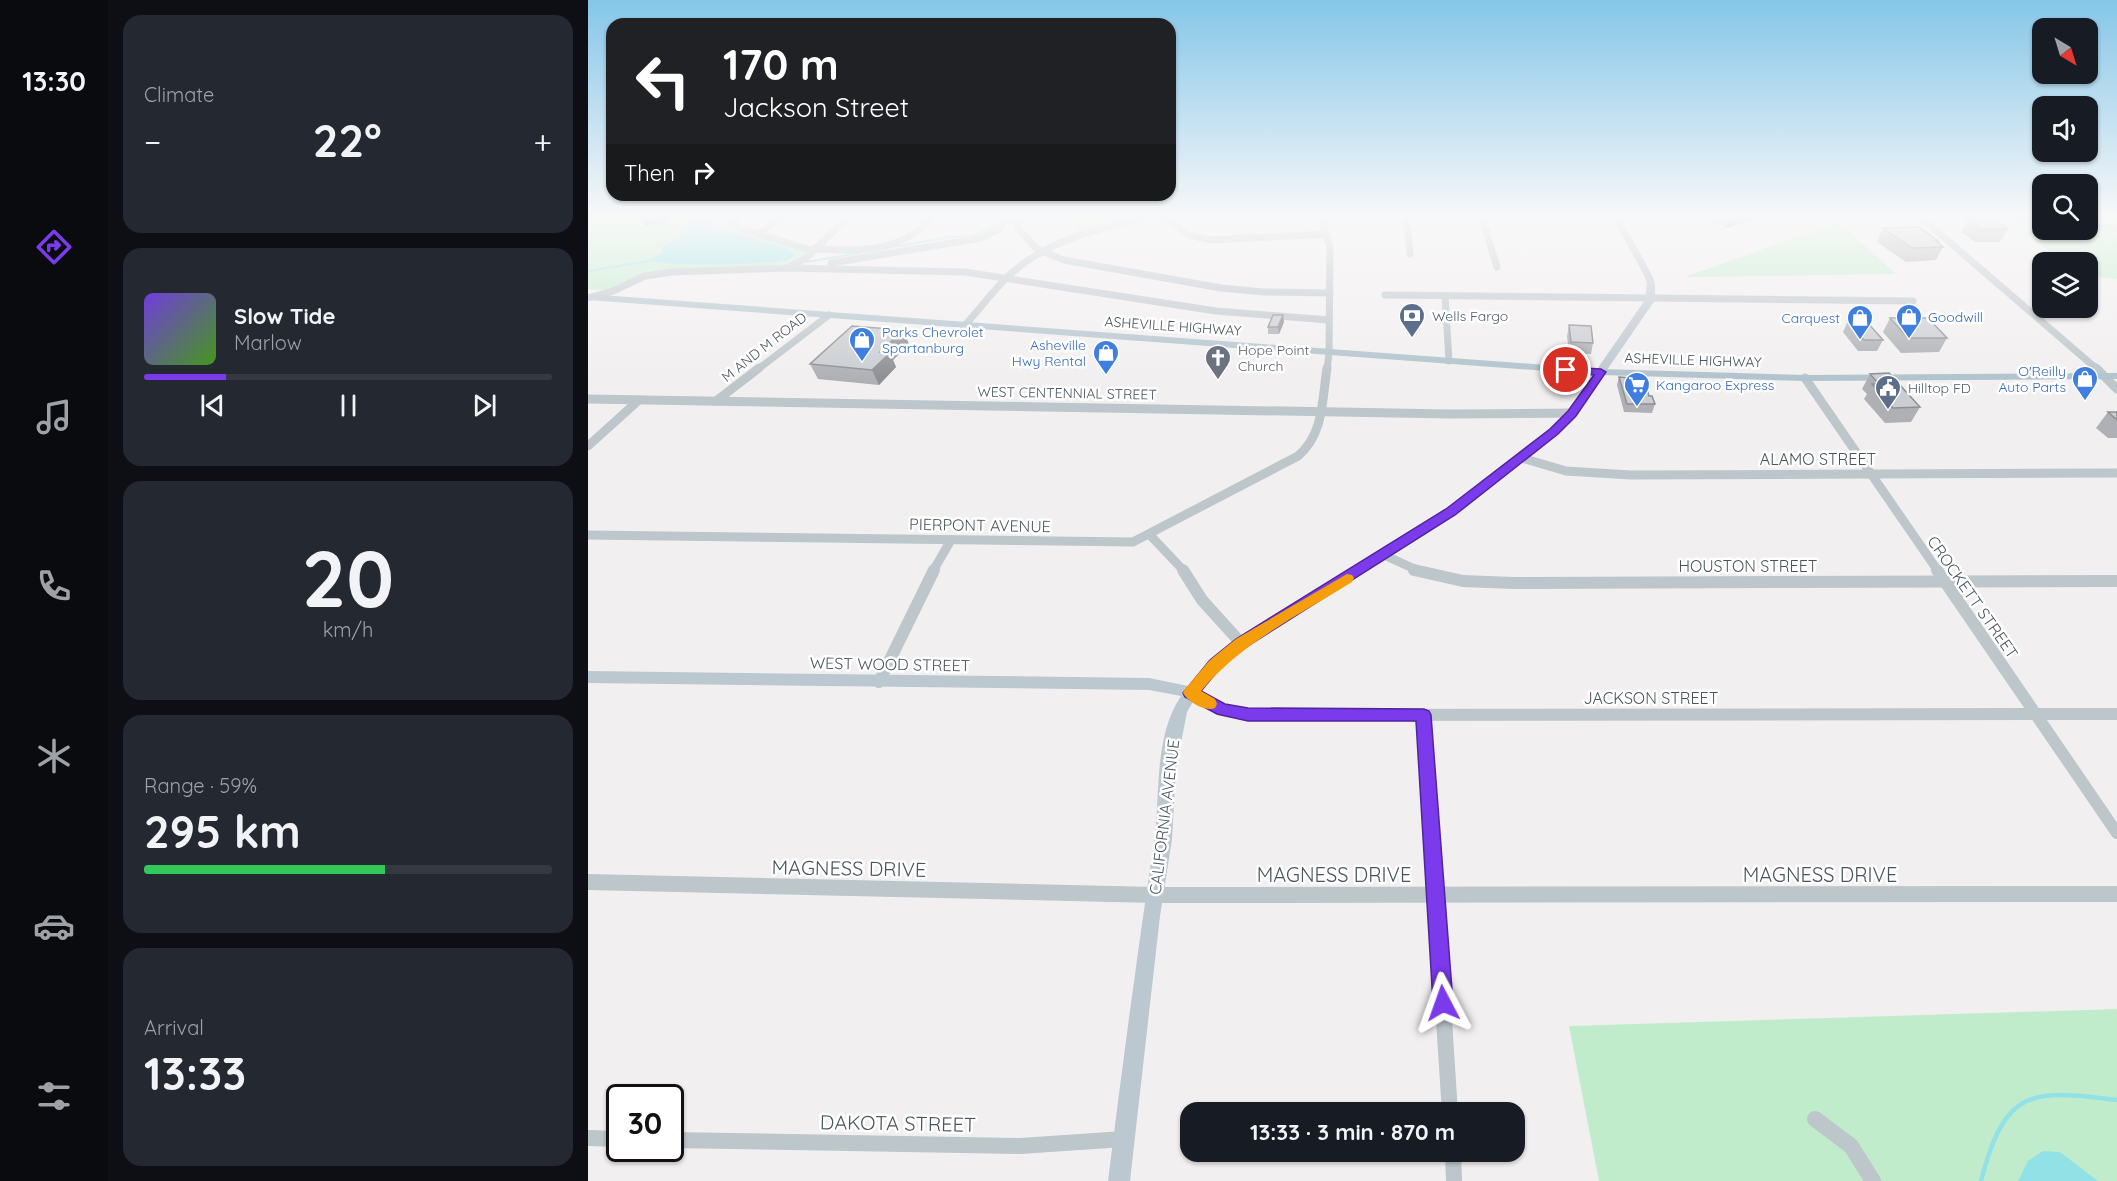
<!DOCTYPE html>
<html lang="en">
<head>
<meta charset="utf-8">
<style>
  body { margin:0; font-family:Quicksand,sans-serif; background:#242831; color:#f1f3f6; height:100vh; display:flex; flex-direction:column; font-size:22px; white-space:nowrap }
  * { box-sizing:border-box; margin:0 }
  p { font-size:20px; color:#9ea1a6 }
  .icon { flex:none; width:33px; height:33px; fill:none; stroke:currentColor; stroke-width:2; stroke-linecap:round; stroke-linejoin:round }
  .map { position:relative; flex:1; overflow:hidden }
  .side { display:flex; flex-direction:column; gap:15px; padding:15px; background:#0d0f14; width:480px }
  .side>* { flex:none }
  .banner { position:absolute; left:18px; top:18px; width:570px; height:183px; border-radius:18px; box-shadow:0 2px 4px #0004; background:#202124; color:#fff; overflow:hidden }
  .needle { width:39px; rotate:142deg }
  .tools { position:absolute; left:1444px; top:18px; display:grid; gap:12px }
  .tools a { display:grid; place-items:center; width:66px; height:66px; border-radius:12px; background:#171b24; box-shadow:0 2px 4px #0004; font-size:30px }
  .speed { position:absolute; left:18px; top:1084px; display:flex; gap:12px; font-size:30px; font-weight:700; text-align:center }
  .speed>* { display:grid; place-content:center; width:78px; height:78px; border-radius:50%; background:#171b24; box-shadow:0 2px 4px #0004; line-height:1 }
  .speed .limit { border:3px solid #111; border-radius:9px; background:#fff; color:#111 }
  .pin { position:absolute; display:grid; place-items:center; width:51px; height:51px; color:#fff; margin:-26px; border:3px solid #fff; border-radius:50%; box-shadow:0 2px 6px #0007 }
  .me { position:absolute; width:66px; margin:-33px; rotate:356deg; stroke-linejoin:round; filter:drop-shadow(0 0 4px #0008) }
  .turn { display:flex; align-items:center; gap:21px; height:126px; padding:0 18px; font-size:27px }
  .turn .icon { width:78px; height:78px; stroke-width:2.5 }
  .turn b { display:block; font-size:42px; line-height:51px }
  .then { display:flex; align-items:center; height:57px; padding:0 18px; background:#0003; gap:12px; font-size:22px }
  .big { font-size:45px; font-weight:700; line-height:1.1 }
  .side .widget { flex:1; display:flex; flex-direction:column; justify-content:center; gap:9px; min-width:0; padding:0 21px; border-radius:18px; background:#242831 }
  .side .dial { align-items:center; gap:0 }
  .dial b { font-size:78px; line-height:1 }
  .song { display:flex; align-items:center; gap:18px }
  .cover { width:72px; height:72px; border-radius:9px; background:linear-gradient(135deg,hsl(260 70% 55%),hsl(100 70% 35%)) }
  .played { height:6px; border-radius:3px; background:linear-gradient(90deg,#7c3aed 20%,#363941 20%) }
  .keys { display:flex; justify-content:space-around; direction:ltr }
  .heat { display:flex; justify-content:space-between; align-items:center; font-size:33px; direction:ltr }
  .charge { height:9px; border-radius:4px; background:linear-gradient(90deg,#34c759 59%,#363941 0) }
  .trip { position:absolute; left:592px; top:1102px; width:345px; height:60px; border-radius:18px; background:#171b24; box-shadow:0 2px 4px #0004; font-weight:700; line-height:60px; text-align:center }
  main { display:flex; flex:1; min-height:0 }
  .dock { display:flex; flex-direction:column; width:108px; justify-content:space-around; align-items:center; background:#090b0e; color:#9ea1a6 }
  .dock .icon { width:42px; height:42px }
  .dock .current { color:#7c3aed }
  .dock b { font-size:27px; color:#f1f3f6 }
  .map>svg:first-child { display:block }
</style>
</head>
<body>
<main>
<nav class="dock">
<b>13:30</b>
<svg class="icon current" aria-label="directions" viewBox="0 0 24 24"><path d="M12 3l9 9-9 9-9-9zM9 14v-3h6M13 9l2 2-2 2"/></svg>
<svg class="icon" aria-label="music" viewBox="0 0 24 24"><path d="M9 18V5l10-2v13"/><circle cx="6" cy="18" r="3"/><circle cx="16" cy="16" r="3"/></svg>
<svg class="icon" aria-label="phone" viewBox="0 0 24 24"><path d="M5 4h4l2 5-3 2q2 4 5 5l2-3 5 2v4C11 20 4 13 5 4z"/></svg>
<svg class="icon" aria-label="climate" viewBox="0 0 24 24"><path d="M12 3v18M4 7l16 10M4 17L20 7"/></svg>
<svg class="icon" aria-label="car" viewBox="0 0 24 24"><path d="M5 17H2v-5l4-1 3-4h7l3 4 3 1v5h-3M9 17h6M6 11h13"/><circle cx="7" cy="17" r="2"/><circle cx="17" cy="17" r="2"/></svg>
<svg class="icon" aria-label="filters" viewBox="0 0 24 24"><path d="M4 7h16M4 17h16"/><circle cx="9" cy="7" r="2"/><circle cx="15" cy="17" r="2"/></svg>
</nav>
<section class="side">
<div class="widget"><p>Climate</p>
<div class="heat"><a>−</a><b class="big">22°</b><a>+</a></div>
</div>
<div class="widget">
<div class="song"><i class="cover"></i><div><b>Slow Tide</b><p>Marlow</p></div></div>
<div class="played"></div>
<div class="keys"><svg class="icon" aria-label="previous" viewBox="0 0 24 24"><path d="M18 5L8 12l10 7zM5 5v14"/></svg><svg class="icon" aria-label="pause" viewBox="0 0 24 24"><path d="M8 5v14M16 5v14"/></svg><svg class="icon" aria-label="next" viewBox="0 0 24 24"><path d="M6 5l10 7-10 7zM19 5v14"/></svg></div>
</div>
<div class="widget dial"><b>20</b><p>km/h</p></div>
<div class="widget"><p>Range · 59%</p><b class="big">295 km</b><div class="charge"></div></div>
<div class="widget"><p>Arrival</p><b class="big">13:33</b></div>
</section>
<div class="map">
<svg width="1529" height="1181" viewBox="0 0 1529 1181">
  <rect width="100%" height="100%" fill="#f2eff0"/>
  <g fill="#c1eccc">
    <polygon points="0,215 148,215 150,227 216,247 221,255 197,268 57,276 24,291 0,289"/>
    <polygon points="435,215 566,215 494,233 477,217 434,222"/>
    <polygon points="1411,215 1455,215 1455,230 1500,230 1500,215 1529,215 1529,279 1500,276 1500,262 1477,262"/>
    <polygon points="1251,222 1308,274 1097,277"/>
    <polygon points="1529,1009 1529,1181 1011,1181 981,1026"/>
  </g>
  <g fill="#91e1e7">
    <path d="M101,215H126V228L196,247L207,255C206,256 201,260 200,260C182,265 71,267 60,260L74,253V246L94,238L92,233L101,222Z"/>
    <polygon points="1455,1151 1472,1152 1510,1181 1430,1181 1440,1161"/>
  </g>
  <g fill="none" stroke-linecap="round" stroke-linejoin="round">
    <g stroke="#91e1e7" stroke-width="2">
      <polyline points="466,215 490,218 504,215"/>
      <polyline points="435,219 447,215"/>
      <polyline points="419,223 426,222"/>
      <polyline points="305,247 362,237 385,236 411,224"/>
      <polyline points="218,262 272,253"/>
      <polyline points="0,271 61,261"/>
    </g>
    <path stroke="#91e1e7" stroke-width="4.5" d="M1393,1181C1417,1088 1443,1089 1529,1100"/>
    <g stroke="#bcc6cb" stroke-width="7">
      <polyline points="145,215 147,224 155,229 225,251 218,258 203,266"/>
      <polyline points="430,215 430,228 449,249 476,260 633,288 676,292 742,293"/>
      <polyline points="573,215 601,235 623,240 739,234"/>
      <polyline points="732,215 742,247 741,353 739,370"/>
      <polyline points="818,215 822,254"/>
      <polyline points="893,215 909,267"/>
      <polyline points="1330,215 1510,370"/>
      <polyline points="1412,215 1455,220"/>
      <polyline points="1500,225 1529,228"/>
      <polyline points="171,234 194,215"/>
      <path d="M226,249C273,251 313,254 346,215"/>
      <polyline points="225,251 263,215"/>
      <polyline points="243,263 393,238 411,229 419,215"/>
      <polyline points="797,295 1325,301"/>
      <polyline points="857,296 861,361"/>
      <polyline points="0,298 25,291 57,276 84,272 200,268 377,272 628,311 741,320"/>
      <path d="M376,326C393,308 407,287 426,271C467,236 521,226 572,215"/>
      <polyline points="169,370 241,315"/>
    </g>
    <g stroke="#bcc6cb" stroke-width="9">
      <polyline points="1508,368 1529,389"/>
      <polyline points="1217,378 1350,571"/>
      <polyline points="0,399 862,414 984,413"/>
      <polyline points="128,401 171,368"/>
      <polyline points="0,446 51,400"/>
      <polyline points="934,458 978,471 1043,475 1529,473"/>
      <path d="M0,535L545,542L710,456C736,434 734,400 739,368"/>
      <polyline points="562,535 596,571"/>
      <polyline points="796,555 831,571"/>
      <polyline points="345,571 363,540"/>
    </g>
    <g stroke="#bcc6cb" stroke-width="12">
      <polyline points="595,570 614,600 653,643"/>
      <polyline points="826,570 875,581 925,583 1529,581"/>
      <polyline points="1349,570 1529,833"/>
      <polyline points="291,682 346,570"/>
      <polyline points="603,693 634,710 660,715 1529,714"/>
      <polyline points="836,715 844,836"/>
    </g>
    <g stroke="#bcc6cb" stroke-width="16">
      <polyline points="844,834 862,1113"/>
      <polyline points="0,882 567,895 1529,894"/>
      <polyline points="1227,1119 1263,1146 1285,1181"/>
      <polyline points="0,1138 32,1139"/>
      <polyline points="82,1140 432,1146 536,1139"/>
      <polyline points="865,1152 866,1181"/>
    </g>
    <path fill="#bcc8d0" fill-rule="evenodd" d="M1023,215H1031L1065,277L1067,284V300L988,415L948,452L867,515L643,658L608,697L599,712L588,769L584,839L572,916L542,1181H520C534,1068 549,955 566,842C573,794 565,738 593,696L561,690L0,683V671L561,678L600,686L633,650L859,509L940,448L980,411L1057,300L1059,284L1057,277Z"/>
    <polygon fill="#b1c3cc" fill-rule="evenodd" points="0,294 1013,369 1217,375 1529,373 1529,379 1217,381 1013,375 0,300"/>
  </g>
  <g fill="#aeb0b5">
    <polygon points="1120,215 1171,215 1170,218 1139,228 1122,220 1123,217"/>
    <polygon points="1380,218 1420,229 1412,242 1387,242 1373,232"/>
    <polygon points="1295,228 1350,241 1349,243 1355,247 1348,260 1318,262 1289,242"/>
    <polygon points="695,315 696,322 691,334 680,334 680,327"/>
    <polygon points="1302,318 1359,338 1351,352 1313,353 1295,332"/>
    <polygon points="1260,321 1295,340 1289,351 1270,351 1255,332"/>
    <polygon points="981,325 1005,343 1003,354 981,353 979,336"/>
    <polygon points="321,344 305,360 308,367 291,385 230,379 222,364"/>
    <polygon points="1282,374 1332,407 1323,422 1297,423 1276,399 1279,394 1274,389"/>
    <polygon points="1031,377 1061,396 1067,404 1064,413 1036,412 1029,385"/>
    <polygon points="1520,412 1529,412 1529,438 1520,438 1508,428"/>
  </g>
  <g fill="#8d9093">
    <polygon points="77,215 81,215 81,222 57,226 53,220"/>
    <polygon points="1143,215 1171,215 1170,218 1139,228"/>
    <polygon points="695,315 696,322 691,334 690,327"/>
    <polygon points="315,330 321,344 305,360 308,367 291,385 284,370 292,352"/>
  </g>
  <g fill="#cacdd2" stroke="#8d9093" stroke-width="1.5">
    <polygon points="54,215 77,215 77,216 53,220"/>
    <polygon points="1380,218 1405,218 1420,229 1394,229"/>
    <polygon points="1331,227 1350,241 1348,241 1355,247 1324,248 1295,228"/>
    <polygon points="685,315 695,315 690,327 680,327"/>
    <polygon points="1302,318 1340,318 1359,338 1320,338"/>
    <polygon points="1260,321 1278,321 1295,340 1276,340"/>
    <polygon points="981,325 1003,326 1005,343 983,342"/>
    <polygon points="264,326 315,330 292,352 302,353 284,370 222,364"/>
    <polygon points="1301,373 1332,407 1305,408 1284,384 1291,384 1282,374"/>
    <polygon points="1031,377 1056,379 1061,396 1064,396 1067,404 1039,404"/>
    <polygon points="1520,412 1529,412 1529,420"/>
  </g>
  <linearGradient id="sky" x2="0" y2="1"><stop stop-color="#85c6e8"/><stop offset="0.57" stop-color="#f9f8f8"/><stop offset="1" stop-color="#f9f8f8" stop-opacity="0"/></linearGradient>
  <rect width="1529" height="380" fill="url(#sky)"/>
  <polygon fill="#7c3aed" stroke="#51269a" stroke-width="1.5" points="978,367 1013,369 1018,372 988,416 970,434 867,515 658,647 632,668 613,691 637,704 660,708 836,709 841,711 843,715 865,1003 862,1010 855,1013 848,1010 845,1003 828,721 660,721 629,714 597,697 595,693 622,660 648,639 858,509 962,429 980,411 1006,375 975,372 975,368"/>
  <path fill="#f59e0b" d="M759,574L764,575L766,578L764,582C711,615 653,643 613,691L627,699L629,704L627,708C617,712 600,702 595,693L597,689L622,660L648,639Z"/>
  <defs>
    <symbol id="bank-pin" viewBox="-11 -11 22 30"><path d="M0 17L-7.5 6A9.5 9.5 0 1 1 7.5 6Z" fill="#5c6f8a" stroke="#fff"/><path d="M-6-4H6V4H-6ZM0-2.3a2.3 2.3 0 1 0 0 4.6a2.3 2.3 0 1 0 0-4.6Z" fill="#fff"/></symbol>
    <symbol id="shop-pin" viewBox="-11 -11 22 30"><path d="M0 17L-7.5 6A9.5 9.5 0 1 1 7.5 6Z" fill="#3f7fe0" stroke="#fff"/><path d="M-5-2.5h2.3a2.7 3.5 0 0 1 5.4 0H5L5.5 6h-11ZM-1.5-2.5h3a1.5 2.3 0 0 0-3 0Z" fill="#fff"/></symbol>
    <symbol id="church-pin" viewBox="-11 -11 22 30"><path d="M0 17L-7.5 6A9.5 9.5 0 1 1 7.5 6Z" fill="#6b7280" stroke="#fff"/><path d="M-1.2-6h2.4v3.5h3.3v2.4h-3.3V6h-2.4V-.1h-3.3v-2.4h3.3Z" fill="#fff"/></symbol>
    <symbol id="supermarket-pin" viewBox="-11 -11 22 30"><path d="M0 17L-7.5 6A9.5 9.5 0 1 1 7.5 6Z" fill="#3f7fe0" stroke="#fff"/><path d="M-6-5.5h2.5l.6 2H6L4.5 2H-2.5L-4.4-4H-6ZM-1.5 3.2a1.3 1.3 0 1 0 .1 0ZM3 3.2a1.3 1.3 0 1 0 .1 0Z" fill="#fff"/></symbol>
    <symbol id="civic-pin" viewBox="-11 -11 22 30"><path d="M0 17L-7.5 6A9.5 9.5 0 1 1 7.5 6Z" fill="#5c6f8a" stroke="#fff"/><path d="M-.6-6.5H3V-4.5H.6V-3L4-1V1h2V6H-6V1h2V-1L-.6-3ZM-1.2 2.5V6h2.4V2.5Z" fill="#fff"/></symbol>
  </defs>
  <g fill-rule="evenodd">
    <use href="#bank-pin" x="809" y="301" width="30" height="40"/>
    <use href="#shop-pin" x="1306" y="302" width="30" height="40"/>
    <use href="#shop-pin" x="1257" y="303" width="30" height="40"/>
    <use href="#shop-pin" x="259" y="325" width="30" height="40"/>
    <use href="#shop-pin" x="503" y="338" width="30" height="40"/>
    <use href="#church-pin" x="615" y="343" width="30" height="40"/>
    <use href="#shop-pin" x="1482" y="364" width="30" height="40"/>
    <use href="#supermarket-pin" x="1034" y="370" width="30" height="40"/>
    <use href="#civic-pin" x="1285" y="373" width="30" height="40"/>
  </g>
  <g text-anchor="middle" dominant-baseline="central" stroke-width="5" stroke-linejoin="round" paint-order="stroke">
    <g font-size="14" fill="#4e5e75" stroke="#fff" text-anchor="start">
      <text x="844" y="316">Wells Fargo</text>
      <text x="1320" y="388">Hilltop FD</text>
    </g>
    <g font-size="14" fill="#366cbe" stroke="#fff" text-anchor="start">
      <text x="1340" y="317">Goodwill</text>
      <text x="1252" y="318" text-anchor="end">Carquest</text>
      <text x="294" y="332">Parks Chevrolet<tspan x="294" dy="16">Spartanburg</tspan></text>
      <text x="498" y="345" text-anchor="end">Asheville<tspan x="498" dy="16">Hwy Rental</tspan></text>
      <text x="1478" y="371" text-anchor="end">O'Reilly<tspan x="1478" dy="16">Auto Parts</tspan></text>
      <text x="1068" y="385">Kangaroo Express</text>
    </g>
    <g font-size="14" fill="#49555c" stroke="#fff">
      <text transform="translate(585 326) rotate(4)">ASHEVILLE HIGHWAY</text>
      <text transform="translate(176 347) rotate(-38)">M AND M ROAD</text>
      <text transform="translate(1105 360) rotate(2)">ASHEVILLE HIGHWAY</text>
      <text transform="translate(479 393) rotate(1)">WEST CENTENNIAL STREET</text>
    </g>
    <g font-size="14" fill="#5b616d" stroke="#fff" text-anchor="start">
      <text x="650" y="350">Hope Point<tspan x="650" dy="16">Church</tspan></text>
    </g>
    <g font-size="16" fill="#49555c" stroke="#fff">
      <text x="1230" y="459">ALAMO STREET</text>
      <text transform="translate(392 525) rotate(1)">PIERPONT AVENUE</text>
      <text x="1160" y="566">HOUSTON STREET</text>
      <text transform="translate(1385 597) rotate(55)">CROCKETT STREET</text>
      <text transform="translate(302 664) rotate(1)">WEST WOOD STREET</text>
      <text x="1063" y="698">JACKSON STREET</text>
      <text transform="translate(576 817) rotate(-83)">CALIFORNIA AVENUE</text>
    </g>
    <g font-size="20" fill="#49555c" stroke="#fff">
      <text transform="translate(261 868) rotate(1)">MAGNESS DRIVE</text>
      <text x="746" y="874">MAGNESS DRIVE</text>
      <text x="1232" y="874">MAGNESS DRIVE</text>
      <text transform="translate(310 1123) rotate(1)">DAKOTA STREET</text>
    </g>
  </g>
</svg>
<div class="tools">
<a><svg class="needle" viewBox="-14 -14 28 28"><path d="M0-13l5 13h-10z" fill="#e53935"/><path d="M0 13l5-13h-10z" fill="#9ea1a6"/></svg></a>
<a><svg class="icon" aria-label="sound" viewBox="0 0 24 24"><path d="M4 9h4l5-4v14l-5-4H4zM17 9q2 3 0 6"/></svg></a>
<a><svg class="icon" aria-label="search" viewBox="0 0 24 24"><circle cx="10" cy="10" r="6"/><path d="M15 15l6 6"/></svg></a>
<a><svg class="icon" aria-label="layers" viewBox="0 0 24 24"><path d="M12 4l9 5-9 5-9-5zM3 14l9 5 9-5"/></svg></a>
</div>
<div class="speed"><div class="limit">30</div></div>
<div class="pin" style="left:978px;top:370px;background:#d93025"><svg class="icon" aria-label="arrive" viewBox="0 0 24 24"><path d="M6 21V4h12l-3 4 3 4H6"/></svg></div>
<svg class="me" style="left:855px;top:1003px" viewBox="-20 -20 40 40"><path d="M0-17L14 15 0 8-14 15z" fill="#7c3aed" stroke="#fff" stroke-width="4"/></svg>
<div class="trip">13:33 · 3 min · 870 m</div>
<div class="banner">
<div class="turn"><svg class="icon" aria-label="left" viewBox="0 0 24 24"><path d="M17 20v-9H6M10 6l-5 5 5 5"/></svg><div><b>170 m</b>Jackson Street</div></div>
<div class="then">Then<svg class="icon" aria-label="right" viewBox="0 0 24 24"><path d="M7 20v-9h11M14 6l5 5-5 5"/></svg></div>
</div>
</div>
</main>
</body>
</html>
